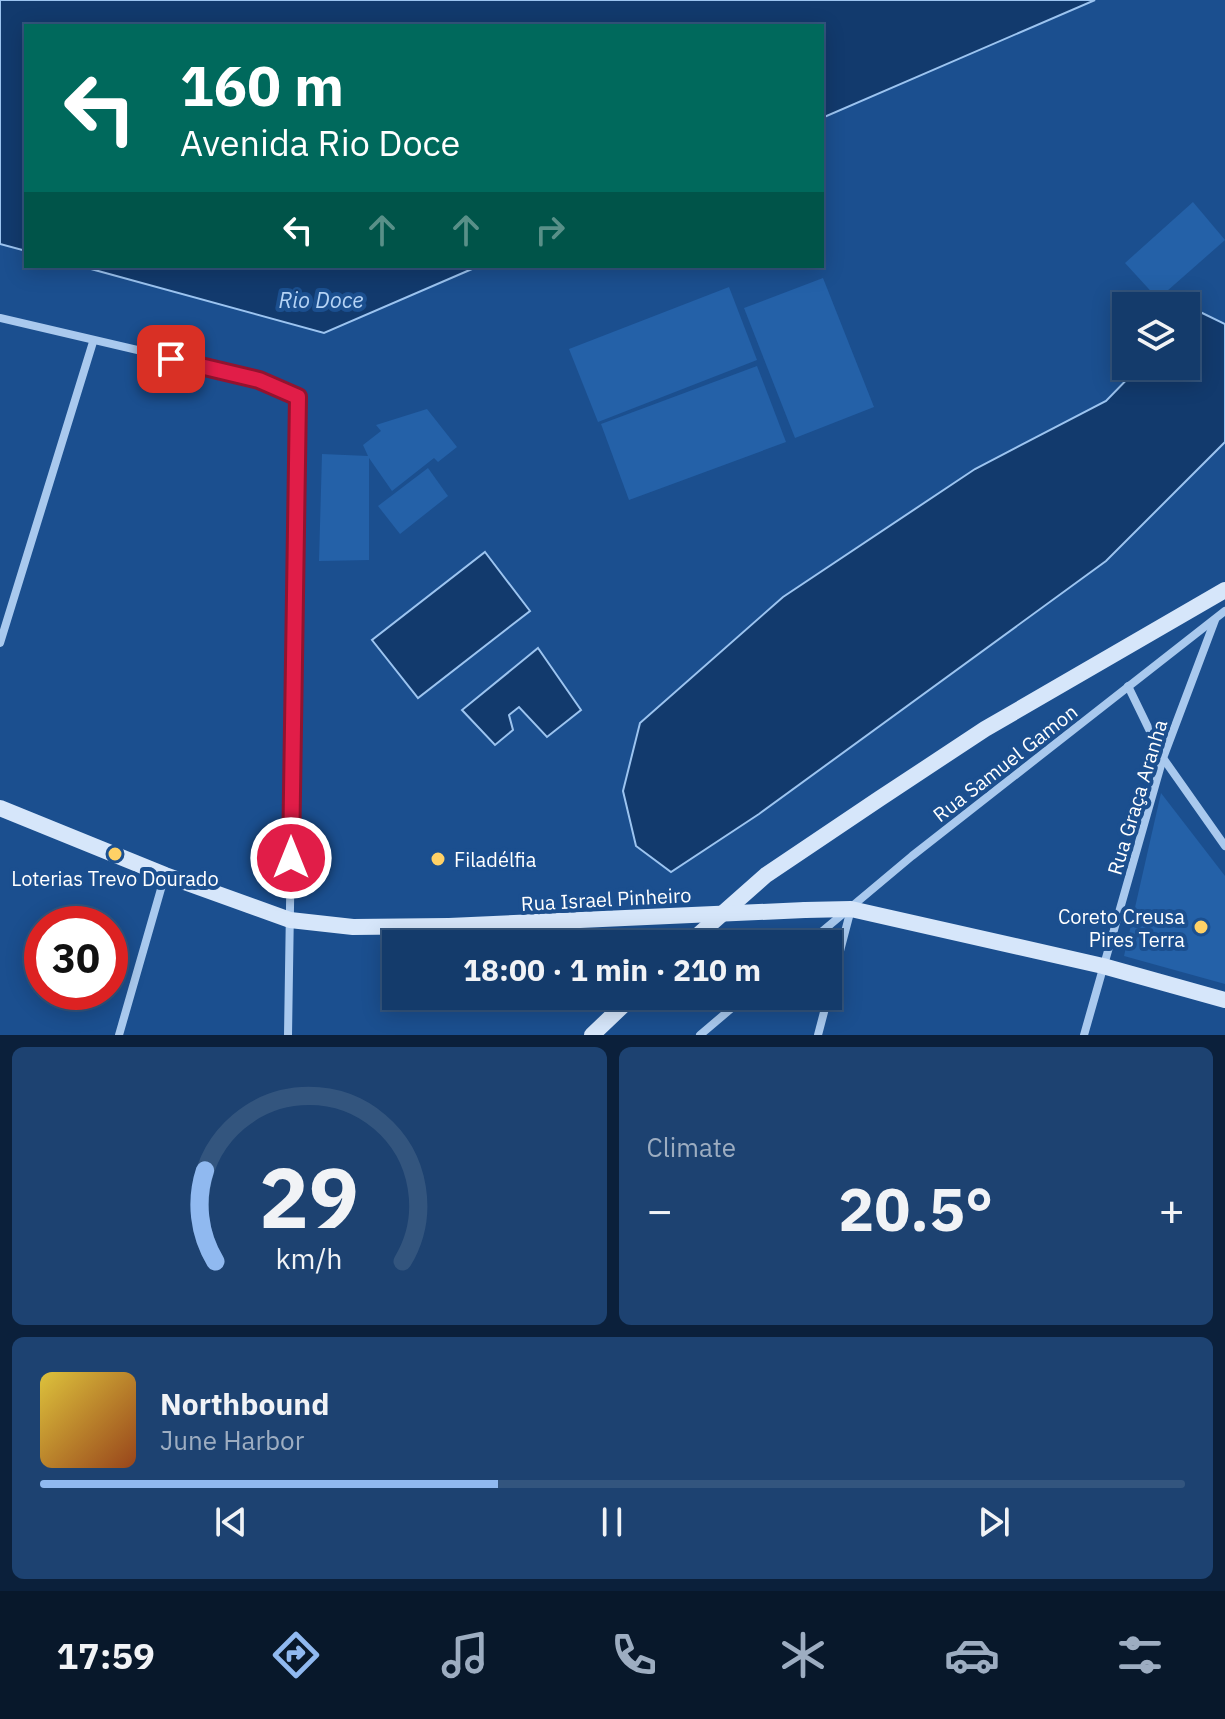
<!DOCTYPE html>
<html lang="en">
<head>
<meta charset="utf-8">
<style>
  body { margin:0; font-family:"IBM Plex Sans",sans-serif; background:#1d4271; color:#f1f3f6; height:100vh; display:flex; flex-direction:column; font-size:30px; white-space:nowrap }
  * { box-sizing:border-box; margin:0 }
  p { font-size:26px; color:#9dadc1 }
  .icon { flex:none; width:44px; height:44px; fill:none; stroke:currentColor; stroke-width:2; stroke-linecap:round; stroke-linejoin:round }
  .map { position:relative; height:1035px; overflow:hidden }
  .details { display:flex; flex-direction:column; gap:12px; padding:12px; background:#0b203b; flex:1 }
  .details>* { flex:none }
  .banner { position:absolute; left:24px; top:24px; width:800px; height:244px; border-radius:0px; box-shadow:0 4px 20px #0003,0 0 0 2px #33557e; background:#00695c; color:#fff; overflow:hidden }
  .fabs { position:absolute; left:1112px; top:292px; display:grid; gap:16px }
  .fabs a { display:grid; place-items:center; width:88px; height:88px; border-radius:0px; background:#143b6b; box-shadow:0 4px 20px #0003,0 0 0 2px #33557e; font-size:40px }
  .speed { position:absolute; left:24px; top:906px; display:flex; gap:16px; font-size:40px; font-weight:700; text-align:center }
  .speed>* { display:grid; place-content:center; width:104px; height:104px; border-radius:50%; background:#143b6b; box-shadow:0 4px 20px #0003,0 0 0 2px #33557e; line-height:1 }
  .speed .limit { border:12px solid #d22; background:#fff; color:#111 }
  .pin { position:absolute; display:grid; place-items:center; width:68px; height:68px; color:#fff; margin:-34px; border-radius:16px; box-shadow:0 4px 12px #0006 }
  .me { position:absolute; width:88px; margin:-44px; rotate:0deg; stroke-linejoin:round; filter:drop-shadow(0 0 6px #0008) }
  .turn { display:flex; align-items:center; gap:28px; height:168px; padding:0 24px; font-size:36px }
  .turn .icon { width:104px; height:104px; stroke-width:2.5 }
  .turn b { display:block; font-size:56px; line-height:68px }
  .lanes { display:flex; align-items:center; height:76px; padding:0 24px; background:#0003; justify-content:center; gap:40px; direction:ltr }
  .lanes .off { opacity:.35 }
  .big { font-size:60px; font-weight:700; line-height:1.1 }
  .details .card { flex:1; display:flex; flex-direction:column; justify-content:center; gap:12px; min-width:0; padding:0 28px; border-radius:12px; background:#1d4271 }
  .details .dial { align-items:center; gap:0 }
  .dial svg { height:208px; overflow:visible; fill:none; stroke:#33557e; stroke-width:7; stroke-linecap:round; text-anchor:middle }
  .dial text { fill:#f1f3f6; stroke:none }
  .song { display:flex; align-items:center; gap:24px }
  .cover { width:96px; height:96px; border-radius:12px; background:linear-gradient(135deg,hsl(50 70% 55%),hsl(20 70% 35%)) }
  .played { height:8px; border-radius:4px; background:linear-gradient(90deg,#90b9f0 40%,#33557e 40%) }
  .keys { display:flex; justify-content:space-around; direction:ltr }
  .heat { display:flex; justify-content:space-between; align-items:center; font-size:44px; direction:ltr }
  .details .tiles { flex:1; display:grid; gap:12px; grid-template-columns:1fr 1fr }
  .card:last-child { grid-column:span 2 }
  .trip { position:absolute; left:382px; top:930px; width:460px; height:80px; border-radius:0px; background:#143b6b; box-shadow:0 4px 20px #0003,0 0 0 2px #33557e; font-weight:700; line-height:80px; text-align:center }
  .dock { display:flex; height:128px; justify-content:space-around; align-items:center; background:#08182b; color:#9dadc1 }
  .dock .icon { width:56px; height:56px }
  .dock .current { color:#90b9f0 }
  .dock b { font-size:36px; color:#f1f3f6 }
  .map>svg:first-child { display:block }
</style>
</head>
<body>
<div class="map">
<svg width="1225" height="1035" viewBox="0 0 1225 1035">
  <rect width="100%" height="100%" fill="#1b4f8f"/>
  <g fill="#2461a8">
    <polygon points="1193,202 1225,240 1158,299 1125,263"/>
    <polygon points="823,278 874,407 795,438 744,308"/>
    <polygon points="729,287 757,360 598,422 569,349"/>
    <polygon points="757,366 786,442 629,500 601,424"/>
    <polygon points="427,409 457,447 438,462 434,458 392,491 369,458 369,560 319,561 322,454 368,456 363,445 381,431 376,425"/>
    <polygon points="428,468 448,496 400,534 378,506"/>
    <polygon points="1161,793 1225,876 1225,984 1124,956"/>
  </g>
  <g fill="#123a6d" stroke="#9cc4f0" stroke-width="2">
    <polygon points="0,0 1095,0 822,118 822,26 26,26 26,251 0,244"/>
    <polygon points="80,266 479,266 324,333"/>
    <polygon points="1194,309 1225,324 1225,442 1106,561 759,814 671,872 636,846 623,791 640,723 783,597 975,469 1106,401 1140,366 1186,366 1186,317"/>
    <polygon points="485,552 530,611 418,698 372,640"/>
    <polygon points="538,648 581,710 547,737 519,707 509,715 513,730 495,745 462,710"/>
  </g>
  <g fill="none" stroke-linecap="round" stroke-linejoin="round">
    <g stroke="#a9c9ee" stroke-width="8">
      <polyline points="0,318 223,370 298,397 288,1035"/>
      <polyline points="0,643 93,342"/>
      <polyline points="1128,686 1163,758 1225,846"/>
      <polyline points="807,944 912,856 1225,611"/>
      <polyline points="119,1035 165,875"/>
      <polyline points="700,1035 746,996"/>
      <polyline points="818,1035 851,909"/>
      <polyline points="1084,1035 1163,758 1215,620"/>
    </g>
    <g stroke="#d6e6fa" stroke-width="16">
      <polyline points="0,808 165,875 290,920 353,927 449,926"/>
      <polyline points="805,910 851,909 1103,966 1225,1000"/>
      <polyline points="688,944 766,875 879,799 985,729 1225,590"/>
      <polyline points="592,1035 633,996"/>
    </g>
    <polyline stroke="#d6e6fa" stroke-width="16" points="449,926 805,910"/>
  </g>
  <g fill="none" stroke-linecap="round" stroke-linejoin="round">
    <defs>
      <polyline id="route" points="171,359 259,380 298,397 291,858"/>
    </defs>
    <use href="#route" stroke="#92132f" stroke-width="20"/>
    <use href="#route" stroke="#e11d48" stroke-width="14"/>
  </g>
  <g fill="#ffd166" stroke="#1b4f8f" stroke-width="3">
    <circle cx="115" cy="854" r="8"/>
    <circle cx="438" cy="859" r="8"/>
    <circle cx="1201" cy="927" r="8"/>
  </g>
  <g text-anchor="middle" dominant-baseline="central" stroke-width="8" stroke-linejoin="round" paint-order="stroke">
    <g font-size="20" fill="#fff" stroke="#1b4f8f">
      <text transform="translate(1005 763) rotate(-38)">Rua Samuel Gamon</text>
      <text transform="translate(1137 797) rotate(-73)">Rua Graça Aranha</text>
      <text transform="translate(606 899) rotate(-3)">Rua Israel Pinheiro</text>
    </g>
    <g font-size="20" fill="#fff" stroke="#1b4f8f" text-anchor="start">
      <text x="454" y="859">Filadélfia</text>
      <text x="115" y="878" text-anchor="middle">Loterias Trevo Dourado</text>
      <text x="1185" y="916" text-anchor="end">Coreto Creusa<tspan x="1185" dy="23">Pires Terra</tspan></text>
    </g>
    <g font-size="22" font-style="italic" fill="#b5d3f5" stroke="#1b4f8f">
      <text x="321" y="299">Rio Doce</text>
    </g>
  </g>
</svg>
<div class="fabs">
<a><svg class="icon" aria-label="layers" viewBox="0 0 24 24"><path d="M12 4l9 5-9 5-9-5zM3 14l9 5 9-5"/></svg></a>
</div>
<div class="speed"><div class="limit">30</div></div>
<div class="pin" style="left:171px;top:359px;background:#d93025"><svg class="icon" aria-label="arrive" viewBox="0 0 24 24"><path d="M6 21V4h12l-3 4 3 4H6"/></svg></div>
<svg class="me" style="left:291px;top:858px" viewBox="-20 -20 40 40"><circle r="17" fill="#e11d48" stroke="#fff" stroke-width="3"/><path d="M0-11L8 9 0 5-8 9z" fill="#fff"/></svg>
<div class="trip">18:00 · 1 min · 210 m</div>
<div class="banner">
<div class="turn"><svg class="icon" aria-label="left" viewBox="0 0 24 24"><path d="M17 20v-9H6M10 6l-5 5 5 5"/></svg><div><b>160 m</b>Avenida Rio Doce</div></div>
<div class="lanes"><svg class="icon" aria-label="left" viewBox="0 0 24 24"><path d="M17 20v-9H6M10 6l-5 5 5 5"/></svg><svg class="icon off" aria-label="ahead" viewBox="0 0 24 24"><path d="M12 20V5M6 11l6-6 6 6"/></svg><svg class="icon off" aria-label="ahead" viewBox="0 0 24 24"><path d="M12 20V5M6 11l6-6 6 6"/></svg><svg class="icon off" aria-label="right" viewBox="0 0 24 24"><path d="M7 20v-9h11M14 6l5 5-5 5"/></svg></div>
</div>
</div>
<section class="details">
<div class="tiles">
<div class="card dial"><svg viewBox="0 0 100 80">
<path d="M14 69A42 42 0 1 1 86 69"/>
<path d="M14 69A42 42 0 0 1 10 34" stroke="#90b9f0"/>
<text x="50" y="56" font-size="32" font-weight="700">29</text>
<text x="50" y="72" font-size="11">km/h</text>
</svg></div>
<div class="card"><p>Climate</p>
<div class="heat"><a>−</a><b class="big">20.5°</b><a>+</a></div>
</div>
<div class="card">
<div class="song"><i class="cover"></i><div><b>Northbound</b><p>June Harbor</p></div></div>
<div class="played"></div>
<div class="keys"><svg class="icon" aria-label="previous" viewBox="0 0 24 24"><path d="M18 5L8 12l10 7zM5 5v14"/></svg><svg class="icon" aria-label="pause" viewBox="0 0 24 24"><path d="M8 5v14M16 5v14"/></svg><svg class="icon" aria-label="next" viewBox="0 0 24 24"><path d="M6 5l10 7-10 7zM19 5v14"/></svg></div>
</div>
</div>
</section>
<nav class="dock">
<b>17:59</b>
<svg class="icon current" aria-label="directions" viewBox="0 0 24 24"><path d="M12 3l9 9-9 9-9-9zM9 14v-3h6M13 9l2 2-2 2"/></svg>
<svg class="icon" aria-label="music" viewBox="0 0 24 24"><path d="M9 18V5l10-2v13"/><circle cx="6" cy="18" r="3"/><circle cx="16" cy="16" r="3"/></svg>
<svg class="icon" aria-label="phone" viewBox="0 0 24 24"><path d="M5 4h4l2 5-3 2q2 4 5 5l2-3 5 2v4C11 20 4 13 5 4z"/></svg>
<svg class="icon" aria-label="climate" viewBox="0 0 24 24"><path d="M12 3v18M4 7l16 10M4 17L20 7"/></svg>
<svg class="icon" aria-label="car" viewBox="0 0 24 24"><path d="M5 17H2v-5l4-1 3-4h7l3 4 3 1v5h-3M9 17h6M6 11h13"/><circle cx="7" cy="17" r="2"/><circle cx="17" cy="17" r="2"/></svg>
<svg class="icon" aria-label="filters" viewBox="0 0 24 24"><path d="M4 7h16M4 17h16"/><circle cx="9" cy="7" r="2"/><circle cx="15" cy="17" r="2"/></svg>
</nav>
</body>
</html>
